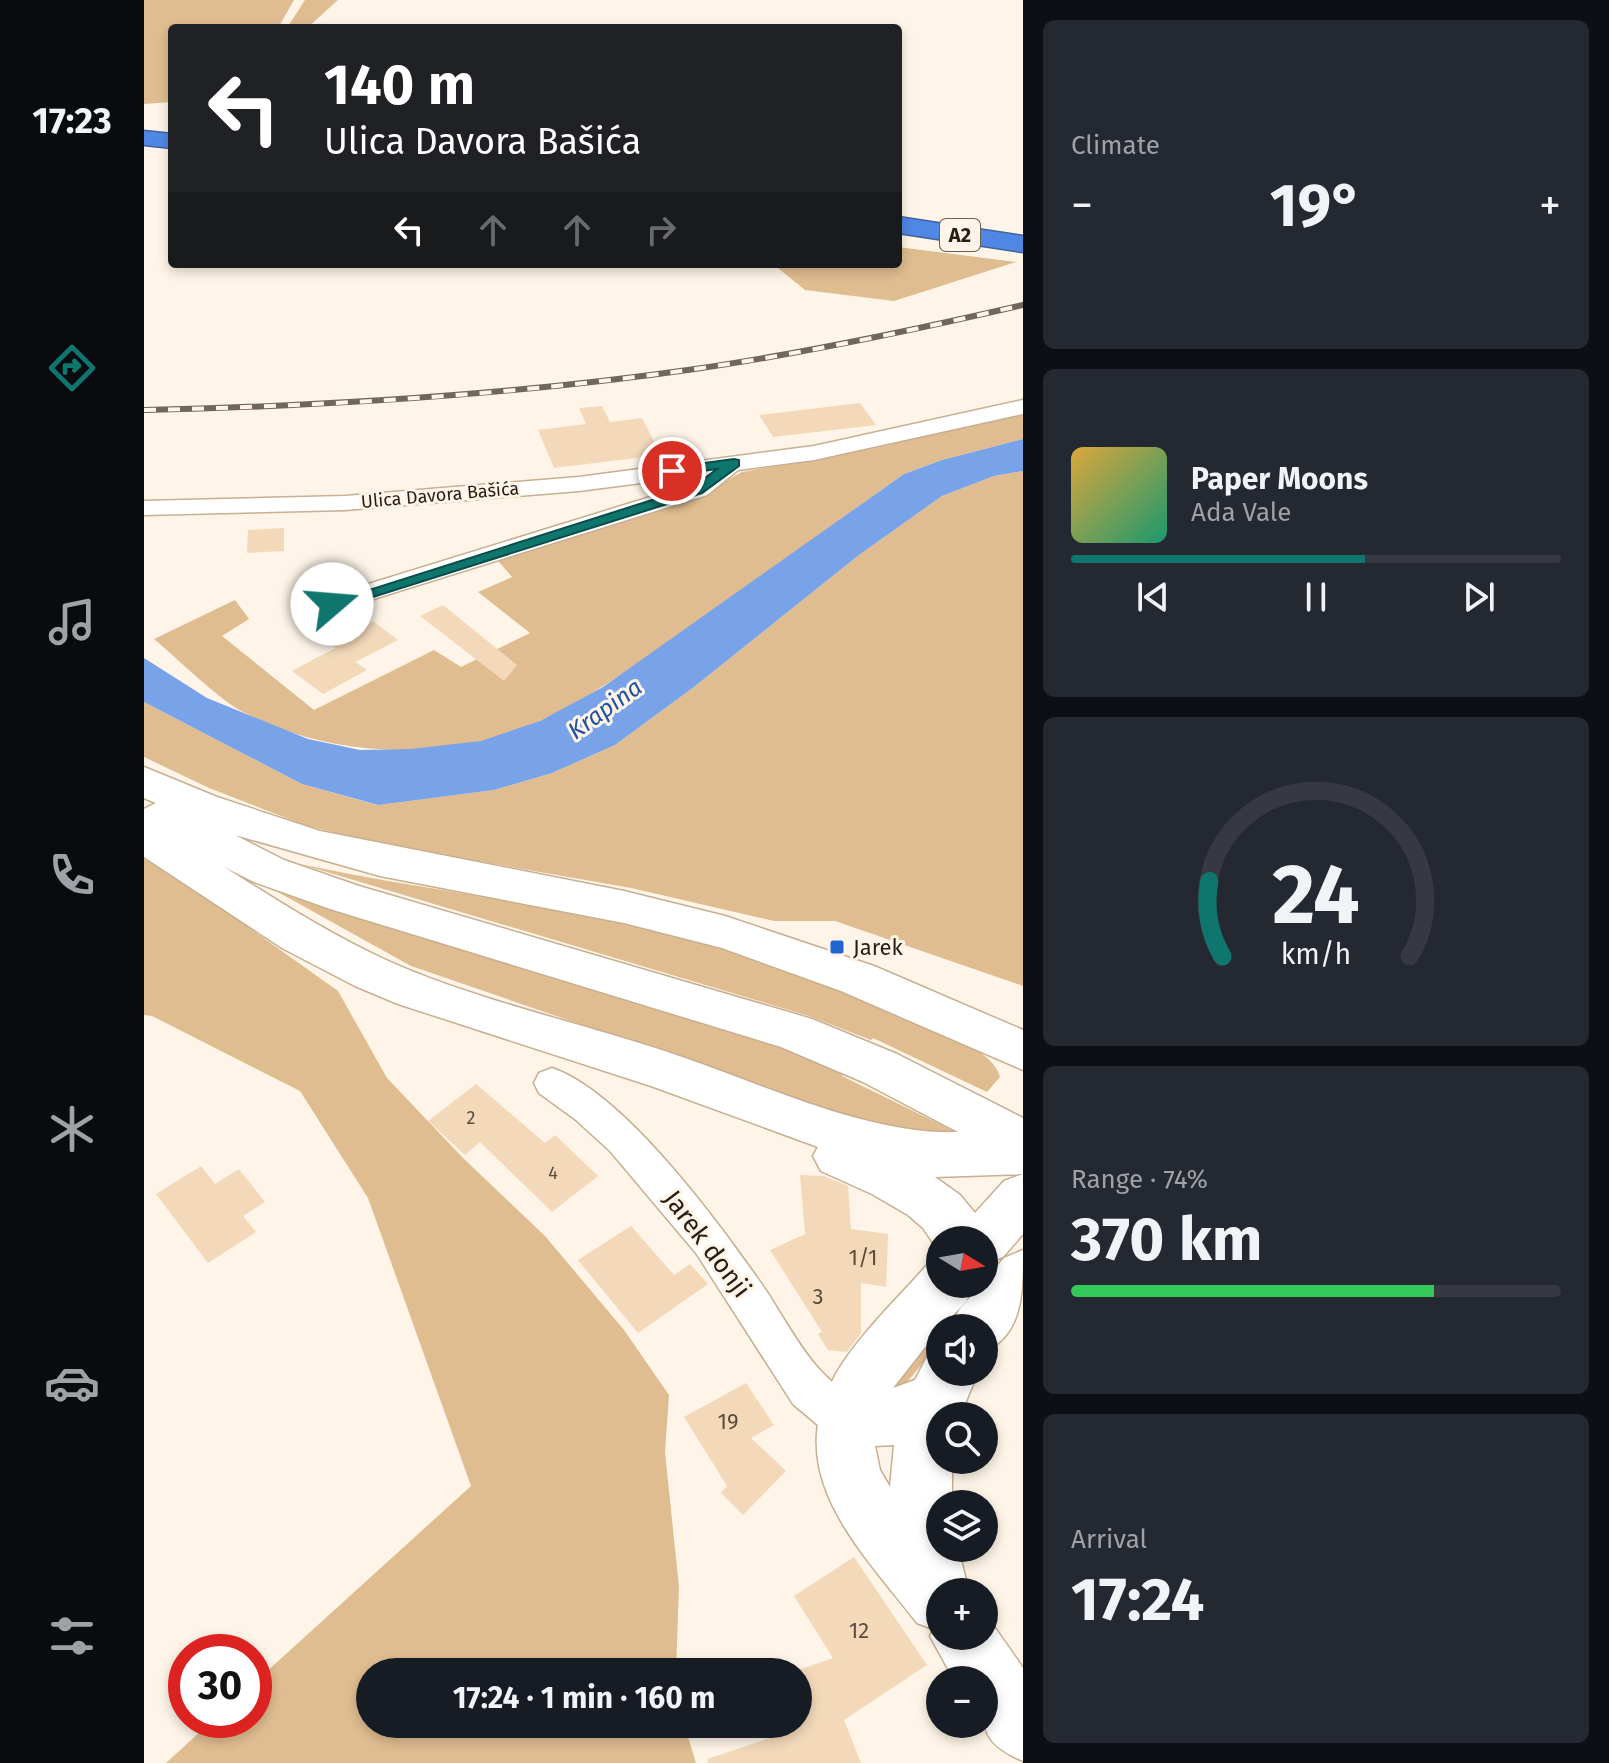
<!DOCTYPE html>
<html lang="en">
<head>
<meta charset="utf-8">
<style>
  body { margin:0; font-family:"Fira Sans",sans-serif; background:#242831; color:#f1f3f6; height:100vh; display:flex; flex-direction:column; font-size:30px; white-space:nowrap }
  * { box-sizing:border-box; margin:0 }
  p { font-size:26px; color:#9ea1a6 }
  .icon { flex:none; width:44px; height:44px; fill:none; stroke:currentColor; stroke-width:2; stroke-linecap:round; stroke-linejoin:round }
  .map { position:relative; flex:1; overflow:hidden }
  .panel { display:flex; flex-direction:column; gap:20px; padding:20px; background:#0d0f14; width:586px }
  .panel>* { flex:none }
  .hud { position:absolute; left:24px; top:24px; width:734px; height:244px; border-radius:8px; box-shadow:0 4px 12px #0003; background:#202124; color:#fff; overflow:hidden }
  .needle { width:52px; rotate:101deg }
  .controls { position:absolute; left:782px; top:1226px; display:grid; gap:16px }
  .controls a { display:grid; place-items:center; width:72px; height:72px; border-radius:50%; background:#171b24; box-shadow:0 4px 12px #0003; font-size:40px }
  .speed { position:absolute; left:24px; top:1634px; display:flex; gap:16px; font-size:40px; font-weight:700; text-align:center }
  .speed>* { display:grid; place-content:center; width:104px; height:104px; border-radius:50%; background:#171b24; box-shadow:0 4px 12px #0003; line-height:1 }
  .speed .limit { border:12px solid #d22; background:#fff; color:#111 }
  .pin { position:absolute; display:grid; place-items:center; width:68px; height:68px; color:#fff; margin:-34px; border:4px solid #fff; border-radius:50%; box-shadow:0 2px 8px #0007 }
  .me { position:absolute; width:88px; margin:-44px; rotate:72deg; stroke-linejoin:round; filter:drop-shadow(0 0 6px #0008) }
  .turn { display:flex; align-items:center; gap:28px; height:168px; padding:0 24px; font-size:36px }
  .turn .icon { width:104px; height:104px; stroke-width:2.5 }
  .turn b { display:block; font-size:56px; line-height:68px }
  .lanes { display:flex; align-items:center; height:76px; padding:0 24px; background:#0003; justify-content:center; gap:40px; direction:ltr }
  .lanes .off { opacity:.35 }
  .big { font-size:60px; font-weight:700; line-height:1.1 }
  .panel .tile { flex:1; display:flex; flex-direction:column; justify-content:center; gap:12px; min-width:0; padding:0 28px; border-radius:12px; background:#242831 }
  .panel .dial { align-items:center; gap:0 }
  .dial svg { height:208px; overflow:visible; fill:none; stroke:#363941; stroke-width:7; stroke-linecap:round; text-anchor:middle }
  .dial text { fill:#f1f3f6; stroke:none }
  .song { display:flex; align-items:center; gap:24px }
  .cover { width:96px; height:96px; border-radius:12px; background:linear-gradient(135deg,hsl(40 70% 55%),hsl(160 70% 35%)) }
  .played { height:8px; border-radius:4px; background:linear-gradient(90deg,#0f766e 60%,#363941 60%) }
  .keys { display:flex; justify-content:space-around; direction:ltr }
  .heat { display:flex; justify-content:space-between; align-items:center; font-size:44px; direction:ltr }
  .charge { height:12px; border-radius:6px; background:linear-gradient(90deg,#34c759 74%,#363941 0) }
  .trip { position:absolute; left:212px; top:1658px; width:456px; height:80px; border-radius:40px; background:#171b24; box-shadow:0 4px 12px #0003; font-weight:700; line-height:80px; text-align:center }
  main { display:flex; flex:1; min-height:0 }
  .tab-bar { display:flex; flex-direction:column; width:144px; justify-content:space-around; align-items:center; background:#090b0e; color:#9ea1a6 }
  .tab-bar .icon { width:56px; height:56px }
  .tab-bar .current { color:#0f766e }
  .tab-bar b { font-size:36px; color:#f1f3f6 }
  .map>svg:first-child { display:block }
</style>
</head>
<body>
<main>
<nav class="tab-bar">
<b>17:23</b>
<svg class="icon current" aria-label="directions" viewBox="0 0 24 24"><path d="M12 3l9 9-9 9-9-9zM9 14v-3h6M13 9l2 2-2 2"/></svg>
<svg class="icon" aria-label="music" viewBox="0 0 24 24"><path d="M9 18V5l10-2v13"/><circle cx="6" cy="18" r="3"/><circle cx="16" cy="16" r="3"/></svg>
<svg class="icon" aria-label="phone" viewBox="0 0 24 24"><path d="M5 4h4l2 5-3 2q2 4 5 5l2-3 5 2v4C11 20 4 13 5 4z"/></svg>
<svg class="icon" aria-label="climate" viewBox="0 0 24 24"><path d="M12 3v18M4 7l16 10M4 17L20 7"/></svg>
<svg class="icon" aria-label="car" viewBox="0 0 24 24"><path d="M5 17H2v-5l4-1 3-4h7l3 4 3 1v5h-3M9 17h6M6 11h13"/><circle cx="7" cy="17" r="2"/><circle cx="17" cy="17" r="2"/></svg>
<svg class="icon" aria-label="filters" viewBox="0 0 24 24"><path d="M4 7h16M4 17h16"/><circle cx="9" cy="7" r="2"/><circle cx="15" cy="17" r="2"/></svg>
</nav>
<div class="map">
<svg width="879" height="1763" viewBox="0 0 879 1763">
  <rect width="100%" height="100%" fill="#fef4e7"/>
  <g fill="#e0bd91">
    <polygon points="0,0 150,0 134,28 28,28 28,102 0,104"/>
    <polygon points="161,0 194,0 163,28 143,28"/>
    <polygon points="754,247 872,262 750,301 661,290 629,264 754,264"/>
    <path d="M879,412V439L798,460L760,474C690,523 622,574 552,623C502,657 454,694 398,720C307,763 188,759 99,712C74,699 34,659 10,639L91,600L105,619L78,636L170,710L290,650L317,667L386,633L334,592L368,577L350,556L565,494L569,488L598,472L741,446Z"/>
    <polygon points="879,471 879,986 691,921 630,921 487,888 231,843 160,825 65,788 0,757 0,702 158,784 233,805 350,790 408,773 471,745 550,687 715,555 798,496 850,476"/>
    <polygon points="0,859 35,878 194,991 243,1078 319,1158 401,1236 480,1330 525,1395 521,1452 535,1587 532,1672 226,1672 226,1724 540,1724 552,1763 22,1763 69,1720 110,1720 110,1683 327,1486 224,1198 156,1091 8,1016 0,1015"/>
    <path d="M156,864C273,889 393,902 510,928C593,948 672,979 751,1010C776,1020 851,1049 856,1077L843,1092L729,1038L727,1040L665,1016Z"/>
    <polygon points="132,891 626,1041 701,1070 698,1076 814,1133 809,1136 720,1122 267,966"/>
    <polygon points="826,1284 838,1290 807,1328 796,1328 796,1342 751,1397 739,1386"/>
  </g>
  <polygon fill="#79a3e9" points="879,439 879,471 850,476 798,496 715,555 550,687 471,745 408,773 350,790 234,805 158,784 0,702 0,658 63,698 164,739 216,750 267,749 337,741 396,721 459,687 760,474 798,460"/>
  <g fill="#f3d9ba">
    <polygon points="716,403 732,425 629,437 615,415"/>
    <polygon points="458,406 466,422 498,418 517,455 410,468 394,430 442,424 435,408"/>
    <polygon points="140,528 140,551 103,553 104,530"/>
    <polygon points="299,605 373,665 360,681 276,616"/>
    <polygon points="229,621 254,640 211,662 223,670 179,694 148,671 191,648 194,650 186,643"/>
    <polygon points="332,1084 401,1143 411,1135 454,1176 408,1212 336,1142 321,1155 284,1121"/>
    <polygon points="57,1166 71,1184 95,1169 121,1202 99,1216 112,1232 64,1263 12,1194"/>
    <polygon points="656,1175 680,1176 704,1186 707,1229 744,1234 742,1287 717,1283 717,1333 703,1352 684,1350 674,1334 678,1332 626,1250 661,1234"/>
    <polygon points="487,1226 530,1275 546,1264 564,1284 494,1333 434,1260"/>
    <polygon points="602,1383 630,1425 607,1438 642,1471 599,1515 577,1493 583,1486 540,1417"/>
    <polygon points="710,1557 783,1665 700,1720 717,1763 564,1763 563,1759 626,1738 620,1724 654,1724 654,1670 689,1658 650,1596"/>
  </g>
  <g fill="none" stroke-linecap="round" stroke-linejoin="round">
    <defs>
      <g id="street">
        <polygon points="879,400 879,414 670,460 594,470 563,495 188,612 179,610 175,604 179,598 545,485 559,475 435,491 201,510 0,515 0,501 201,496 435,477 670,446"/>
        <path d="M408,1068C481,1093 579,1228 623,1292C649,1332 672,1382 718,1400L724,1415L718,1430L703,1436L690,1432L675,1426L649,1404L552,1253L466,1151L432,1120L395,1093L390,1083L395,1073Z"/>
      </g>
      <g id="secondary">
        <path d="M0,767L73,797L176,831L480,891L581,916L730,966L879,1030V1070L697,991L578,948L480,923L236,876L91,835L140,860L215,886L668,1019L753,1054L879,1118V1174L791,1177L816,1195L831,1213L860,1181L879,1174V1234L859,1257L840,1264V1240H796V1253L779,1228L764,1215L728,1194L677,1171L669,1156L674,1147L507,1086L254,1004L211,986L138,948L0,857V809L12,803L0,798ZM80,867L110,882L186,909L637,1047L719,1082L814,1132C726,1135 625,1087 541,1058C444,1024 335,1002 242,960C185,934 133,900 80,867Z"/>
        <path d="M879,1250C879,1293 879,1334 840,1352V1328H807L815,1310L860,1258Z"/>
        <path d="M796,1261V1284H830L822,1302L796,1328L749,1388L771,1380L785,1353L796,1348V1372H834L816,1416H796V1460H808V1504H796V1548H814L825,1592H796V1636H840V1612L879,1668V1761C832,1741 840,1724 840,1680H810L786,1636L789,1629L773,1623C711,1543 631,1468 698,1364C722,1328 754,1298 782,1266ZM750,1445L746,1487L736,1470L731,1446Z"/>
      </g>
      <g id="highway">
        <polygon points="0,131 28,134 28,148 0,145"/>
        <polygon points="754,217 879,236 879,252 754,233"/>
      </g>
    </defs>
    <use href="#street" stroke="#c7af91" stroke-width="3"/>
    <use href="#secondary" stroke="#c7af91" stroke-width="3"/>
    <use href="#highway" stroke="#42629c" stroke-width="3"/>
    <use href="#street" fill="#fff" fill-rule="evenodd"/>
    <use href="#secondary" fill="#fff" fill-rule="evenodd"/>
    <use href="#highway" fill="#5087e5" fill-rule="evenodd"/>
    <defs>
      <path id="rail" d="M0,410C185,406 368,395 551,369C662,353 770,330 879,305"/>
    </defs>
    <use href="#rail" stroke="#70665a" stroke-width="6"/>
    <use href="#rail" stroke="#fef4e7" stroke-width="4" stroke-dasharray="12" stroke-linecap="butt"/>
  </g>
  <polygon fill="#0f766e" stroke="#0a4d48" stroke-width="2" points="590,459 595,460 595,466 558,493 194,608 183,608 181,604 549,487 573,469 528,475 521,471 523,468"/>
  <rect fill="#2264d0" stroke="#fef4e7" stroke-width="3" x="685" y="939" width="16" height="16" rx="4"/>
  <g text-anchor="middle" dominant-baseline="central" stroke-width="6" stroke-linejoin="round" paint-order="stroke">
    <g font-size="18" fill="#271e13" stroke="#fef4e7">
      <text transform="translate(296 495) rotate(-5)">Ulica Davora Bašića</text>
    </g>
    <g font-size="18" fill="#5a4d3d">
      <text x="327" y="1118">2</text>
      <text x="409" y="1173">4</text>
    </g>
    <rect fill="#fef4e7" stroke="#685e53" stroke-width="2" x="796" y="219" width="40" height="32" rx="6"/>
    <g font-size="20" font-weight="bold" fill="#271e13">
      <text x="816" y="235">A2</text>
    </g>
    <g font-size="22" fill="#271e13" stroke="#fef4e7" text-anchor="start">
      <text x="709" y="947">Jarek</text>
    </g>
    <g font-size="22" fill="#5a4d3d">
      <text x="719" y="1257">1/1</text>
      <text x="674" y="1296">3</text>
      <text x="584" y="1421">19</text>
      <text x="715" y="1630">12</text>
    </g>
    <g font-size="24" font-style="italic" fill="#1f51a2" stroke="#fef4e7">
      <text transform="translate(461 709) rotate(-36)">Krapina</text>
    </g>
    <g font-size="26" fill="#271e13" stroke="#fef4e7">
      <text transform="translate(563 1244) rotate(53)">Jarek donji</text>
    </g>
  </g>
</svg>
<div class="controls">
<a><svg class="needle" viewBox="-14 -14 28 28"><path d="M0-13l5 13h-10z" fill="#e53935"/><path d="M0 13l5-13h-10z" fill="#9ea1a6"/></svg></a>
<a><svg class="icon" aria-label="sound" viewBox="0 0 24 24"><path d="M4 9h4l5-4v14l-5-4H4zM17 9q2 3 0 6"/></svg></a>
<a><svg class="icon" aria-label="search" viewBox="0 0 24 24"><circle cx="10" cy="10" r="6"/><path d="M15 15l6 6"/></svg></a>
<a><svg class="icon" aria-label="layers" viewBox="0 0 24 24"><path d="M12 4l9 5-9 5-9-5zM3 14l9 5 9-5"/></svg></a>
<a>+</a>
<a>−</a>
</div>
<div class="speed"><div class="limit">30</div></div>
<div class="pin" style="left:528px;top:471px;background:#d93025"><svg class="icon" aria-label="arrive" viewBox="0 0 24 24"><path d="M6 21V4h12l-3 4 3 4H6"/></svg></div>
<svg class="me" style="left:188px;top:604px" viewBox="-20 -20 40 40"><circle r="19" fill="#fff"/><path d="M0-13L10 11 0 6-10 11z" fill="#0f766e"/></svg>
<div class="trip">17:24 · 1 min · 160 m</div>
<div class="hud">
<div class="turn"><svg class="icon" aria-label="left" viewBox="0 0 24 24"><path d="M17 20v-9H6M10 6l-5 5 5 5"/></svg><div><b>140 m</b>Ulica Davora Bašića</div></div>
<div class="lanes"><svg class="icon" aria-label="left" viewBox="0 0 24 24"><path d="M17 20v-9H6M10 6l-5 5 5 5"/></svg><svg class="icon off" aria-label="ahead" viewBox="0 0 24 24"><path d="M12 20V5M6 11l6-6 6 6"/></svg><svg class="icon off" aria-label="ahead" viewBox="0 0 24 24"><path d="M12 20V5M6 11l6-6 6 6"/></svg><svg class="icon off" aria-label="right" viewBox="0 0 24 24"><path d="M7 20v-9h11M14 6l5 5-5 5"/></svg></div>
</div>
</div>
<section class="panel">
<div class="tile"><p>Climate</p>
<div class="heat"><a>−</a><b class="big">19°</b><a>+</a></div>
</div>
<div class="tile">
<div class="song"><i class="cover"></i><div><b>Paper Moons</b><p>Ada Vale</p></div></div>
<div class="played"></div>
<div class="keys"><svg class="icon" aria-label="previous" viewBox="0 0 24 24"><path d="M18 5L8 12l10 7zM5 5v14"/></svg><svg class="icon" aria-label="pause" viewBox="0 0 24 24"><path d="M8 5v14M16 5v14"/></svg><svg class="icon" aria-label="next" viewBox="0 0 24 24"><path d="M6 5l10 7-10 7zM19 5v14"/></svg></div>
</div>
<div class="tile dial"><svg viewBox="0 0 100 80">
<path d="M14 69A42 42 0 1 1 86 69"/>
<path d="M14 69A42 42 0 0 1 9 40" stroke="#0f766e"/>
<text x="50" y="56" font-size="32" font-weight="700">24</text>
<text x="50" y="72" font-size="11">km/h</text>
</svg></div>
<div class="tile"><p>Range · 74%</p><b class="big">370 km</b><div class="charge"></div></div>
<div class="tile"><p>Arrival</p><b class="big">17:24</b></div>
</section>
</main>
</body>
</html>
